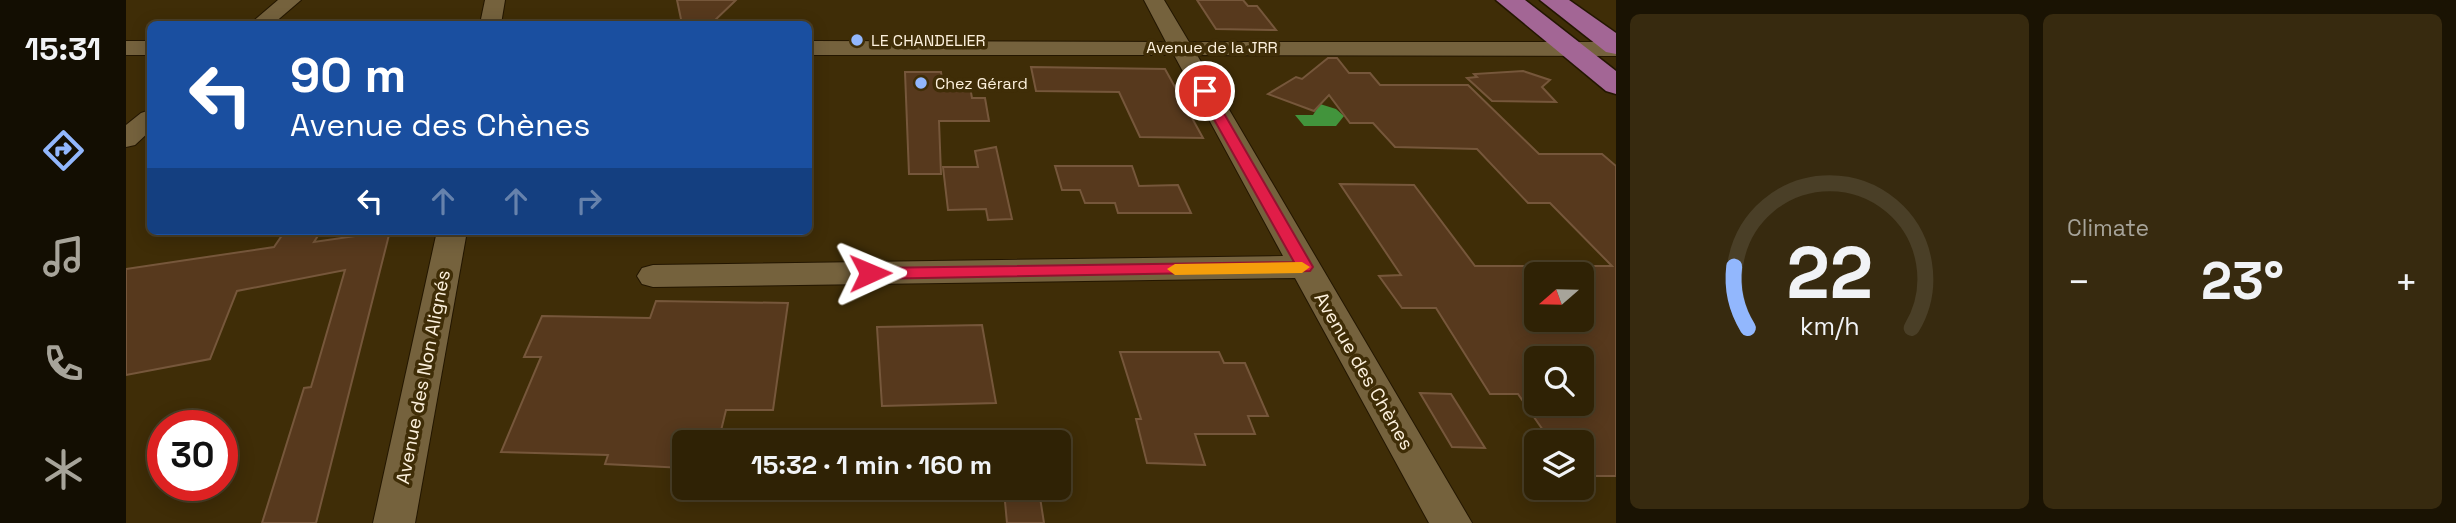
<!DOCTYPE html>
<html lang="en">
<head>
<meta charset="utf-8">
<style>
  body { margin:0; font-family:"Space Grotesk",sans-serif; background:#372a0f; color:#f1f3f6; height:100vh; display:flex; flex-direction:column; font-size:26px; white-space:nowrap }
  * { box-sizing:border-box; margin:0 }
  p { font-size:23px; color:#a7a49a }
  .icon { flex:none; width:38px; height:38px; fill:none; stroke:currentColor; stroke-width:2; stroke-linecap:round; stroke-linejoin:round }
  .map { position:relative; flex:1; overflow:hidden }
  .sheet { display:flex; flex-direction:column; gap:14px; padding:14px; background:#1a1303; width:840px }
  .sheet>* { flex:none }
  .hud { position:absolute; left:21px; top:21px; width:665px; height:214px; border-radius:10px; box-shadow:0 4px 18px #0003,0 0 0 2px #4a3f27; background:#1a4fa0; color:#fff; overflow:hidden }
  .needle { width:46px; rotate:250deg }
  .controls { position:absolute; left:1398px; top:262px; display:grid; gap:14px }
  .controls a { display:grid; place-items:center; width:70px; height:70px; border-radius:10px; background:#2f2205; box-shadow:0 4px 18px #0003,0 0 0 2px #4a3f27; font-size:35px }
  .speed { position:absolute; left:21px; top:410px; display:flex; gap:14px; font-size:35px; font-weight:700; text-align:center }
  .speed>* { display:grid; place-content:center; width:91px; height:91px; border-radius:50%; background:#2f2205; box-shadow:0 4px 18px #0003,0 0 0 2px #4a3f27; line-height:1 }
  .speed .limit { border:10px solid #d22; background:#fff; color:#111 }
  .pin { position:absolute; display:grid; place-items:center; width:60px; height:60px; color:#fff; margin:-30px; border:4px solid #fff; border-radius:50%; box-shadow:0 2px 7px #0007 }
  .me { position:absolute; width:77px; margin:-38px; rotate:89deg; stroke-linejoin:round; filter:drop-shadow(0 0 5px #0008) }
  .turn { display:flex; align-items:center; gap:24px; height:147px; padding:0 28px; font-size:32px }
  .turn .icon { width:91px; height:91px; stroke-width:2.5 }
  .turn b { display:block; font-size:49px; line-height:60px }
  .lanes { display:flex; align-items:center; height:66px; padding:0 28px; background:#0003; justify-content:center; gap:35px; direction:ltr }
  .lanes .off { opacity:.35 }
  .big { font-size:52px; font-weight:700; line-height:1.1 }
  .sheet .tile { flex:1; display:flex; flex-direction:column; justify-content:center; gap:10px; min-width:0; padding:0 24px; border-radius:10px; background:#372a0f }
  .sheet .dial { align-items:center; gap:0 }
  .dial svg { height:182px; overflow:visible; fill:none; stroke:#4a3f27; stroke-width:7; stroke-linecap:round; text-anchor:middle }
  .dial text { fill:#f1f3f6; stroke:none }
  .heat { display:flex; justify-content:space-between; align-items:center; font-size:38px; direction:ltr }
  .sheet .tiles { flex:1; display:grid; gap:14px; grid-template-columns:repeat(2,1fr) }
  .trip { position:absolute; left:546px; top:430px; width:399px; height:70px; border-radius:10px; background:#2f2205; box-shadow:0 4px 18px #0003,0 0 0 2px #4a3f27; font-weight:700; line-height:70px; text-align:center }
  main { display:flex; flex:1; min-height:0 }
  .tab-bar { display:flex; flex-direction:column; width:126px; justify-content:space-around; align-items:center; background:#130e02; color:#a7a49a }
  .tab-bar .icon { width:49px; height:49px }
  .tab-bar .selected { color:#92b7fd }
  .tab-bar b { font-size:32px; color:#f1f3f6 }
  .map>svg:first-child { display:block }
</style>
</head>
<body>
<main>
<nav class="tab-bar">
<b>15:31</b>
<svg class="icon selected" aria-label="directions" viewBox="0 0 24 24"><path d="M12 3l9 9-9 9-9-9zM9 14v-3h6M13 9l2 2-2 2"/></svg>
<svg class="icon" aria-label="music" viewBox="0 0 24 24"><path d="M9 18V5l10-2v13"/><circle cx="6" cy="18" r="3"/><circle cx="16" cy="16" r="3"/></svg>
<svg class="icon" aria-label="phone" viewBox="0 0 24 24"><path d="M5 4h4l2 5-3 2q2 4 5 5l2-3 5 2v4C11 20 4 13 5 4z"/></svg>
<svg class="icon" aria-label="climate" viewBox="0 0 24 24"><path d="M12 3v18M4 7l16 10M4 17L20 7"/></svg>
</nav>
<div class="map">
<svg width="1490" height="523" viewBox="0 0 1490 523">
  <rect width="100%" height="100%" fill="#3f2d07"/>
  <polygon fill="#42943c" points="1194,104 1210,109 1218,116 1210,126 1178,126 1169,115 1187,115"/>
  <g fill="#57391d" stroke="#76573b" stroke-width="2" fill-rule="evenodd">
    <polygon points="551,0 610,0 585,24 556,24"/>
    <polygon points="1071,0 1117,0 1122,6 1131,6 1150,30 1090,29"/>
    <path d="M1202,58H1211L1223,73H1244L1254,85H1342L1413,154H1476L1490,166V476H1456V443H1426L1392,394H1364L1310,308H1276L1253,276L1275,275L1214,184L1288,185L1349,266H1486L1424,203H1402L1351,149L1269,147L1247,123H1224L1203,95L1188,111L1142,94L1170,77L1176,79ZM1410,275H1456V320H1410ZM1410,359H1456V404H1410Z"/>
    <polygon points="905,67 1039,69 1077,138 1014,137 993,92 910,91"/>
    <polygon points="1397,71 1424,80 1416,87 1430,102 1366,101 1341,78 1351,77 1348,74"/>
    <polygon points="779,72 815,72 817,87 844,87 846,98 859,98 863,121 813,121 815,174 783,174"/>
    <polygon points="870,147 886,219 862,220 860,209 822,210 817,167 852,167 849,151"/>
    <polygon points="929,166 1006,166 1013,186 1052,185 1065,213 992,213 989,203 959,203 954,190 936,190"/>
    <polygon points="159,231 195,231 188,242 264,231 190,523 136,523 178,388 185,387 219,270 111,291 84,359 0,375 0,269 148,247"/>
    <polygon points="530,301 662,303 647,410 600,410 592,443 558,443 558,468 479,464 482,455 375,452 415,357 398,357 416,316 524,318"/>
    <polygon points="856,325 870,403 756,406 751,327"/>
    <polygon points="994,352 1093,352 1098,363 1119,363 1142,416 1122,416 1129,434 1069,434 1079,465 1021,463 1010,419 1015,419"/>
    <polygon points="1294,393 1325,394 1359,448 1326,447"/>
    <polygon points="878,491 913,491 918,523 881,523"/>
  </g>
  <g fill="none" stroke-linecap="round" stroke-linejoin="round">
    <defs>
      <g id="minor">
        <polygon points="152,0 175,0 147,24 124,24"/>
        <polygon points="359,0 379,0 375,24 354,24"/>
        <polygon points="1018,0 1038,0 1063,42 1490,42 1490,56 1071,55 1346,523 1303,523 1169,278 527,287 516,284 511,276 516,268 527,265 1157,256 1048,55 682,55 682,41 1040,42"/>
        <rect x="0" y="41" width="24" height="14"/>
        <polygon points="24,110 24,131 9,145 0,147 0,125 15,113"/>
        <polygon points="311,231 341,231 289,523 247,523"/>
      </g>
      <g id="major">
        <polygon points="1370,0 1399,0 1490,71 1490,94 1480,91"/>
        <polygon points="1414,0 1443,0 1490,33 1490,54 1480,52"/>
      </g>
    </defs>
    <use href="#minor" stroke="#231600" stroke-width="2"/>
    <use href="#major" stroke="#231600" stroke-width="3"/>
    <use href="#minor" fill="#75623d" fill-rule="evenodd"/>
    <use href="#major" fill="#a36695" fill-rule="evenodd"/>
  </g>
  <polygon fill="#e11d48" stroke="#92132f" stroke-width="2" points="1079,87 1085,91 1187,267 1184,271 744,279 736,273 744,268 1168,262 1072,91"/>
  <polygon fill="#f59e0b" points="1176,262 1184,267 1176,273 1049,275 1041,269 1049,264"/>
  <g fill="#92b7fd" stroke="#3f2d07" stroke-width="2.5">
    <circle cx="731" cy="40" r="7"/>
    <circle cx="795" cy="83" r="7"/>
  </g>
  <g text-anchor="middle" dominant-baseline="central" stroke-width="7" stroke-linejoin="round" paint-order="stroke">
    <g font-size="16" fill="#fdf1dd" stroke="#3f2d07" text-anchor="start">
      <text x="745" y="40">LE CHANDELIER</text>
      <text x="809" y="83">Chez Gérard</text>
    </g>
    <g font-size="16" fill="#fdf1dd" stroke="#3f2d07">
      <text x="1086" y="47">Avenue de la JRR</text>
    </g>
    <g font-size="19" fill="#fdf1dd" stroke="#3f2d07">
      <text transform="translate(1238 371) rotate(60)">Avenue des Chènes</text>
      <text transform="translate(297 377) rotate(-79)">Avenue des Non Alignés</text>
    </g>
  </g>
</svg>
<div class="controls">
<a><svg class="needle" viewBox="-14 -14 28 28"><path d="M0-13l5 13h-10z" fill="#e53935"/><path d="M0 13l5-13h-10z" fill="#a7a49a"/></svg></a>
<a><svg class="icon" aria-label="search" viewBox="0 0 24 24"><circle cx="10" cy="10" r="6"/><path d="M15 15l6 6"/></svg></a>
<a><svg class="icon" aria-label="layers" viewBox="0 0 24 24"><path d="M12 4l9 5-9 5-9-5zM3 14l9 5 9-5"/></svg></a>
</div>
<div class="speed"><div class="limit">30</div></div>
<div class="pin" style="left:1079px;top:91px;background:#d93025"><svg class="icon" aria-label="arrive" viewBox="0 0 24 24"><path d="M6 21V4h12l-3 4 3 4H6"/></svg></div>
<svg class="me" style="left:744px;top:273px" viewBox="-20 -20 40 40"><path d="M0-17L14 15 0 8-14 15z" fill="#e11d48" stroke="#fff" stroke-width="4"/></svg>
<div class="trip">15:32 · 1 min · 160 m</div>
<div class="hud">
<div class="turn"><svg class="icon" aria-label="left" viewBox="0 0 24 24"><path d="M17 20v-9H6M10 6l-5 5 5 5"/></svg><div><b>90 m</b>Avenue des Chènes</div></div>
<div class="lanes"><svg class="icon" aria-label="left" viewBox="0 0 24 24"><path d="M17 20v-9H6M10 6l-5 5 5 5"/></svg><svg class="icon off" aria-label="ahead" viewBox="0 0 24 24"><path d="M12 20V5M6 11l6-6 6 6"/></svg><svg class="icon off" aria-label="ahead" viewBox="0 0 24 24"><path d="M12 20V5M6 11l6-6 6 6"/></svg><svg class="icon off" aria-label="right" viewBox="0 0 24 24"><path d="M7 20v-9h11M14 6l5 5-5 5"/></svg></div>
</div>
</div>
<section class="sheet">
<div class="tiles">
<div class="tile dial"><svg viewBox="0 0 100 80">
<path d="M14 69A42 42 0 1 1 86 69"/>
<path d="M14 69A42 42 0 0 1 8 42" stroke="#92b7fd"/>
<text x="50" y="56" font-size="32" font-weight="700">22</text>
<text x="50" y="72" font-size="11">km/h</text>
</svg></div>
<div class="tile"><p>Climate</p>
<div class="heat"><a>−</a><b class="big">23°</b><a>+</a></div>
</div>
</div>
</section>
</main>
</body>
</html>
